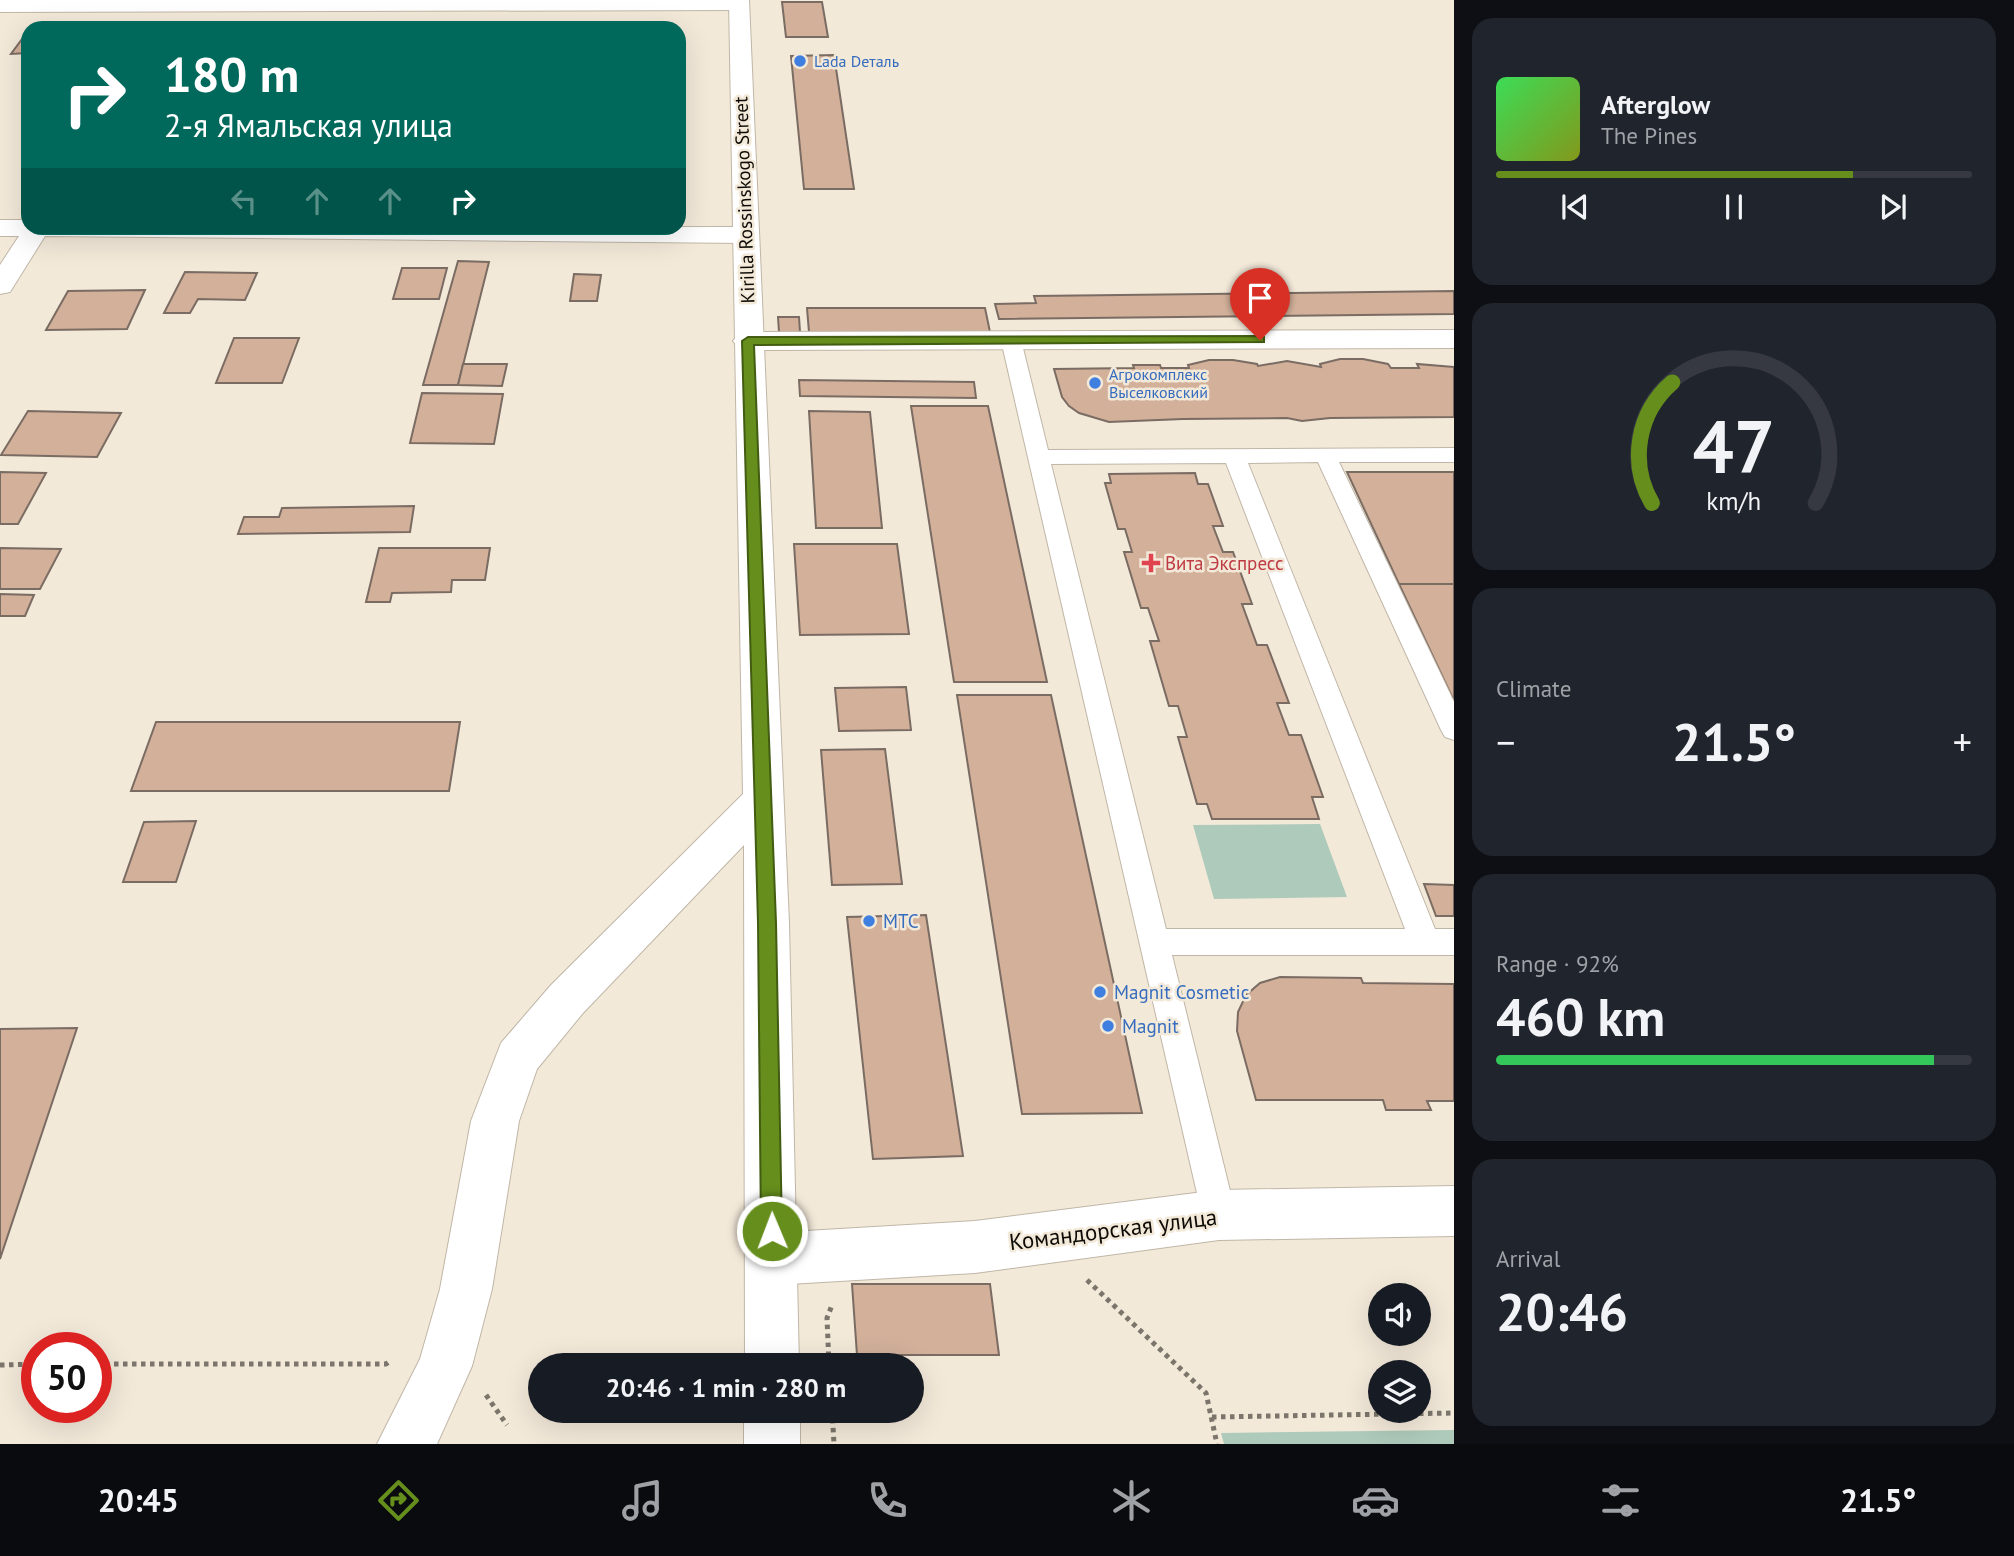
<!DOCTYPE html>
<html lang="en">
<head>
<meta charset="utf-8">
<style>
  body { margin:0; font-family:"PT Sans",sans-serif; background:#20242c; color:#f1f3f6; height:100vh; display:flex; flex-direction:column; font-size:26px; white-space:nowrap }
  * { box-sizing:border-box; margin:0 }
  p { font-size:23px; color:#9ea1a6 }
  .icon { flex:none; width:38px; height:38px; fill:none; stroke:currentColor; stroke-width:2; stroke-linecap:round; stroke-linejoin:round }
  .map { position:relative; flex:1; overflow:hidden }
  .sheet { display:flex; flex-direction:column; gap:18px; padding:18px; background:#0d0f14; width:560px }
  .sheet>* { flex:none }
  .hud { position:absolute; left:21px; top:21px; width:665px; height:214px; border-radius:21px; box-shadow:0 7px 28px #0002; background:#00695c; color:#fff; overflow:hidden }
  .controls { position:absolute; left:1368px; top:1283px; display:grid; gap:14px }
  .controls a { display:grid; place-items:center; width:63px; height:63px; border-radius:50%; background:#171b24; box-shadow:0 7px 28px #0002; font-size:35px }
  .speed { position:absolute; left:21px; top:1332px; display:flex; gap:14px; font-size:35px; font-weight:700; text-align:center }
  .speed>* { display:grid; place-content:center; width:91px; height:91px; border-radius:50%; background:#171b24; box-shadow:0 7px 28px #0002; line-height:1 }
  .speed .limit { border:10px solid #d22; background:#fff; color:#111 }
  .pin { position:absolute; display:grid; place-items:center; width:60px; height:60px; color:#fff; margin:-72px -30px; border-radius:50% 50% 50% 0; rotate:-45deg; box-shadow:0 0 7px #0007 }
  .pin .icon { rotate:45deg }
  .me { position:absolute; width:77px; margin:-38px; rotate:359deg; stroke-linejoin:round; filter:drop-shadow(0 0 5px #0008) }
  .turn { display:flex; align-items:center; gap:24px; height:147px; padding:0 28px; font-size:32px }
  .turn .icon { width:91px; height:91px; stroke-width:2.5 }
  .turn b { display:block; font-size:49px; line-height:60px }
  .lanes { display:flex; align-items:center; height:66px; padding:0 28px; background:#0003; justify-content:center; gap:35px; direction:ltr }
  .lanes .off { opacity:.35 }
  .big { font-size:52px; font-weight:600; line-height:1.1 }
  .sheet .tile { flex:1; display:flex; flex-direction:column; justify-content:center; gap:10px; min-width:0; padding:0 24px; border-radius:21px; background:#20242c }
  .sheet .dial { align-items:center; gap:0 }
  .dial svg { height:182px; overflow:visible; fill:none; stroke:#363941; stroke-width:7; stroke-linecap:round; text-anchor:middle }
  .dial text { fill:#f1f3f6; stroke:none }
  .song { display:flex; align-items:center; gap:21px }
  .cover { width:84px; height:84px; border-radius:10px; background:linear-gradient(135deg,hsl(130 70% 55%),hsl(70 70% 35%)) }
  .played { height:7px; border-radius:4px; background:linear-gradient(90deg,#658e1c 75%,#363941 75%) }
  .keys { display:flex; justify-content:space-around; direction:ltr }
  .heat { display:flex; justify-content:space-between; align-items:center; font-size:38px; direction:ltr }
  .charge { height:10px; border-radius:5px; background:linear-gradient(90deg,#34c759 92%,#363941 0) }
  .trip { position:absolute; left:528px; top:1353px; width:396px; height:70px; border-radius:35px; background:#171b24; box-shadow:0 7px 28px #0002; font-weight:600; line-height:70px; text-align:center }
  .menu { display:flex; height:112px; justify-content:space-around; align-items:center; background:#090b0e; color:#9ea1a6 }
  .menu .icon { width:49px; height:49px }
  .menu .on { color:#658e1c }
  .menu b { font-size:32px; color:#f1f3f6 }
  main { display:flex; flex:1; min-height:0 }
  .map>svg:first-child { display:block }
</style>
</head>
<body>
<main>
<div class="map">
<svg width="1454" height="1444" viewBox="0 0 1454 1444">
  <rect width="100%" height="100%" fill="#f3e9d9"/>
  <g fill="#aecabb">
    <polygon points="1320,824 1347,897 1214,899 1193,825"/>
    <polygon points="1454,1430 1454,1444 1224,1444 1221,1433"/>
  </g>
  <g fill="#d2b09a" stroke="#7b6c63" stroke-width="2">
    <polygon points="782,2 822,2 828,37 786,37"/>
    <polygon points="25,35 28,35 28,53 11,54"/>
    <polygon points="834,55 854,189 804,189 791,56"/>
    <polygon points="458,261 489,262 458,385 423,385"/>
    <polygon points="402,268 447,268 439,299 393,299"/>
    <polygon points="185,272 257,273 245,300 198,299 190,313 164,313"/>
    <polygon points="574,274 601,275 597,301 570,301"/>
    <polygon points="145,290 127,329 46,330 68,291"/>
    <polygon points="1454,291 1454,314 999,319 995,304 1036,303 1034,296"/>
    <polygon points="807,308 985,308 990,332 809,332"/>
    <polygon points="778,317 799,317 800,332 779,332"/>
    <polygon points="234,338 299,338 282,383 216,383"/>
    <polygon points="1340,359 1363,359 1388,364 1391,368 1419,368 1417,364 1454,367 1454,417 1330,418 1302,421 1287,418 1183,419 1109,422 1079,413 1069,406 1062,397 1054,369 1134,368 1133,365 1160,365 1161,368 1189,368 1188,365 1209,360 1233,360 1257,364 1258,366 1287,361 1321,367 1320,364"/>
    <polygon points="463,364 507,364 502,386 458,385"/>
    <polygon points="799,380 974,382 976,398 800,396"/>
    <polygon points="422,393 503,394 494,444 410,443"/>
    <polygon points="911,406 988,406 1047,682 954,682"/>
    <polygon points="28,411 121,413 97,457 1,455"/>
    <polygon points="809,411 870,412 882,528 816,528"/>
    <polygon points="0,472 46,473 18,524 0,524"/>
    <polygon points="1347,472 1454,472 1454,584 1399,584"/>
    <polygon points="1195,473 1198,484 1208,484 1223,526 1213,526 1223,552 1233,552 1252,604 1242,604 1257,645 1267,645 1289,703 1277,703 1289,735 1301,735 1323,797 1312,797 1319,819 1212,819 1207,804 1197,804 1178,737 1187,737 1178,706 1169,706 1150,641 1159,641 1148,608 1141,608 1124,552 1132,552 1125,529 1118,529 1105,483 1111,483 1109,474"/>
    <polygon points="414,506 410,532 238,534 244,517 279,517 282,508"/>
    <polygon points="794,544 897,544 909,634 800,635"/>
    <polygon points="0,548 61,549 40,589 0,589"/>
    <polygon points="379,548 490,548 485,580 452,580 451,592 392,593 390,602 366,602"/>
    <polygon points="1399,584 1454,584 1454,701"/>
    <polygon points="0,594 34,595 25,616 0,616"/>
    <polygon points="906,687 911,730 839,731 835,688"/>
    <polygon points="957,695 1051,695 1142,1113 1022,1114"/>
    <polygon points="156,722 460,722 449,791 131,791"/>
    <polygon points="885,749 902,884 832,885 821,750"/>
    <polygon points="196,821 176,882 123,882 144,822"/>
    <polygon points="1424,884 1454,885 1454,916 1436,916"/>
    <polygon points="926,915 963,1156 873,1159 847,917"/>
    <polygon points="1280,977 1361,978 1363,983 1454,984 1454,1101 1427,1101 1431,1110 1386,1110 1383,1100 1256,1100 1237,1031 1238,1012 1246,995 1260,983"/>
    <polygon points="77,1028 0,1259 0,1029"/>
    <polygon points="852,1284 990,1284 999,1355 857,1355"/>
  </g>
  <g fill="none" stroke-linecap="round" stroke-linejoin="round">
    <defs>
      <path id="lane" d="M1011,334L1018,336L1021,340L1048,450L1454,448V462H1339L1454,702V740L1445,737L1441,730L1318,462L1248,463L1435,929H1454V955H1172L1236,1215L1231,1227L1219,1232L1207,1227L1202,1215L1001,340L1004,336ZM1226,463L1405,929H1166L1051,464Z"/>
      <g id="street">
        <polygon points="0,0 747,0 749,4 746,8 739,10 0,12"/>
        <polygon points="0,220 28,220 28,228 745,227 754,229 758,235 754,241 745,243 45,236 10,292 0,294 0,265 19,236 0,236"/>
        <polygon points="1454,330 1454,348 748,350 738,347 733,341 738,335 748,332"/>
        <polygon points="1454,1186 1454,1236 1219,1240 975,1273 772,1285 754,1277 746,1259 754,1241 772,1233 975,1221 1219,1190"/>
      </g>
      <g id="secondary">
        <polygon points="729,0 749,0 789,923 799,1365 745,1365 744,845 583,1013 537,1069 519,1121 492,1289 472,1366 437,1444 377,1444 420,1359 440,1289 471,1121 501,1043 551,985 743,794"/>
        <rect x="744" y="1410" width="56" height="34"/>
      </g>
    </defs>
    <use href="#lane" stroke="#c0b6a7" stroke-width="2"/>
    <use href="#street" stroke="#c0b6a7" stroke-width="2"/>
    <use href="#secondary" stroke="#c0b6a7" stroke-width="2"/>
    <g stroke="#7c756b" stroke-width="5" stroke-dasharray="4.5 4.5" stroke-linecap="butt">
      <polyline points="1087,1280 1206,1393 1217,1444"/>
      <polyline points="96,1364 386,1364 391,1360"/>
      <polyline points="0,1365 37,1364"/>
      <polyline points="829,1365 827,1318 832,1305"/>
      <polyline points="486,1395 507,1425"/>
      <polyline points="832,1410 834,1444"/>
      <polyline points="1212,1417 1454,1413"/>
    </g>
    <use href="#lane" fill="#fff" fill-rule="evenodd"/>
    <use href="#street" fill="#fff" fill-rule="evenodd"/>
    <use href="#secondary" fill="#fff" fill-rule="evenodd"/>
  </g>
  <polygon fill="#658e1c" stroke="#425c12" stroke-width="2" points="1260,336 1264,337 1264,342 754,345 776,923 782,1231 779,1238 772,1241 764,1238 761,1231 758,923 742,341 748,337"/>
  <g fill="#3f7fe0" stroke="#f3e9d9" stroke-width="2.5">
    <circle cx="800" cy="61" r="7"/>
    <circle cx="1095" cy="383" r="7"/>
    <circle cx="869" cy="921" r="7"/>
    <circle cx="1100" cy="992" r="7"/>
    <circle cx="1108" cy="1026" r="7"/>
  </g>
  <path fill="#e0444e" stroke="#f3e9d9" stroke-width="2.5" d="M1147.5 552.5h7v7h7v7h-7v7h-7v-7h-7v-7h7z"/>
  <g text-anchor="middle" dominant-baseline="central" stroke-width="5" stroke-linejoin="round" paint-order="stroke">
    <g font-size="16" fill="#366cbe" stroke="#f3e9d9" text-anchor="start">
      <text x="814" y="61">Lada Dеталь</text>
      <text x="1109" y="374">Агрокомплекс<tspan x="1109" dy="18">Выселковский</tspan></text>
    </g>
    <g font-size="19" fill="#0e0b06" stroke="#f3e9d9">
      <text transform="translate(744 200) rotate(-92)">Kirilla Rossinskogo Street</text>
    </g>
    <g font-size="19" fill="#be3a42" stroke="#f3e9d9" text-anchor="start">
      <text x="1165" y="563">Вита Экспресс</text>
    </g>
    <g font-size="19" fill="#366cbe" stroke="#f3e9d9" text-anchor="start">
      <text x="883" y="921">МТС</text>
      <text x="1114" y="992">Magnit Cosmetic</text>
      <text x="1122" y="1026">Magnit</text>
    </g>
    <g font-size="23" fill="#0e0b06" stroke="#f3e9d9">
      <text transform="translate(1113 1229) rotate(-7)">Командорская улица</text>
    </g>
  </g>
</svg>
<div class="controls">
<a><svg class="icon" aria-label="sound" viewBox="0 0 24 24"><path d="M4 9h4l5-4v14l-5-4H4zM17 9q2 3 0 6"/></svg></a>
<a><svg class="icon" aria-label="layers" viewBox="0 0 24 24"><path d="M12 4l9 5-9 5-9-5zM3 14l9 5 9-5"/></svg></a>
</div>
<div class="speed"><div class="limit">50</div></div>
<div class="pin" style="left:1260px;top:340px;background:#d93025"><svg class="icon" aria-label="arrive" viewBox="0 0 24 24"><path d="M6 21V4h12l-3 4 3 4H6"/></svg></div>
<svg class="me" style="left:772px;top:1231px" viewBox="-20 -20 40 40"><circle r="17" fill="#658e1c" stroke="#fff" stroke-width="3"/><path d="M0-11L8 9 0 5-8 9z" fill="#fff"/></svg>
<div class="trip">20:46 · 1 min · 280 m</div>
<div class="hud">
<div class="turn"><svg class="icon" aria-label="right" viewBox="0 0 24 24"><path d="M7 20v-9h11M14 6l5 5-5 5"/></svg><div><b>180 m</b>2-я Ямальская улица</div></div>
<div class="lanes"><svg class="icon off" aria-label="left" viewBox="0 0 24 24"><path d="M17 20v-9H6M10 6l-5 5 5 5"/></svg><svg class="icon off" aria-label="ahead" viewBox="0 0 24 24"><path d="M12 20V5M6 11l6-6 6 6"/></svg><svg class="icon off" aria-label="ahead" viewBox="0 0 24 24"><path d="M12 20V5M6 11l6-6 6 6"/></svg><svg class="icon" aria-label="right" viewBox="0 0 24 24"><path d="M7 20v-9h11M14 6l5 5-5 5"/></svg></div>
</div>
</div>
<section class="sheet">
<div class="tile">
<div class="song"><i class="cover"></i><div><b>Afterglow</b><p>The Pines</p></div></div>
<div class="played"></div>
<div class="keys"><svg class="icon" aria-label="previous" viewBox="0 0 24 24"><path d="M18 5L8 12l10 7zM5 5v14"/></svg><svg class="icon" aria-label="pause" viewBox="0 0 24 24"><path d="M8 5v14M16 5v14"/></svg><svg class="icon" aria-label="next" viewBox="0 0 24 24"><path d="M6 5l10 7-10 7zM19 5v14"/></svg></div>
</div>
<div class="tile dial"><svg viewBox="0 0 100 80">
<path d="M14 69A42 42 0 1 1 86 69"/>
<path d="M14 69A42 42 0 0 1 23 16" stroke="#658e1c"/>
<text x="50" y="56" font-size="32" font-weight="700">47</text>
<text x="50" y="72" font-size="11">km/h</text>
</svg></div>
<div class="tile"><p>Climate</p>
<div class="heat"><a>−</a><b class="big">21.5°</b><a>+</a></div>
</div>
<div class="tile"><p>Range · 92%</p><b class="big">460 km</b><div class="charge"></div></div>
<div class="tile"><p>Arrival</p><b class="big">20:46</b></div>
</section>
</main>
<nav class="menu">
<b>20:45</b>
<svg class="icon on" aria-label="directions" viewBox="0 0 24 24"><path d="M12 3l9 9-9 9-9-9zM9 14v-3h6M13 9l2 2-2 2"/></svg>
<svg class="icon" aria-label="music" viewBox="0 0 24 24"><path d="M9 18V5l10-2v13"/><circle cx="6" cy="18" r="3"/><circle cx="16" cy="16" r="3"/></svg>
<svg class="icon" aria-label="phone" viewBox="0 0 24 24"><path d="M5 4h4l2 5-3 2q2 4 5 5l2-3 5 2v4C11 20 4 13 5 4z"/></svg>
<svg class="icon" aria-label="climate" viewBox="0 0 24 24"><path d="M12 3v18M4 7l16 10M4 17L20 7"/></svg>
<svg class="icon" aria-label="car" viewBox="0 0 24 24"><path d="M5 17H2v-5l4-1 3-4h7l3 4 3 1v5h-3M9 17h6M6 11h13"/><circle cx="7" cy="17" r="2"/><circle cx="17" cy="17" r="2"/></svg>
<svg class="icon" aria-label="filters" viewBox="0 0 24 24"><path d="M4 7h16M4 17h16"/><circle cx="9" cy="7" r="2"/><circle cx="15" cy="17" r="2"/></svg>
<b>21.5°</b>
</nav>
</body>
</html>
